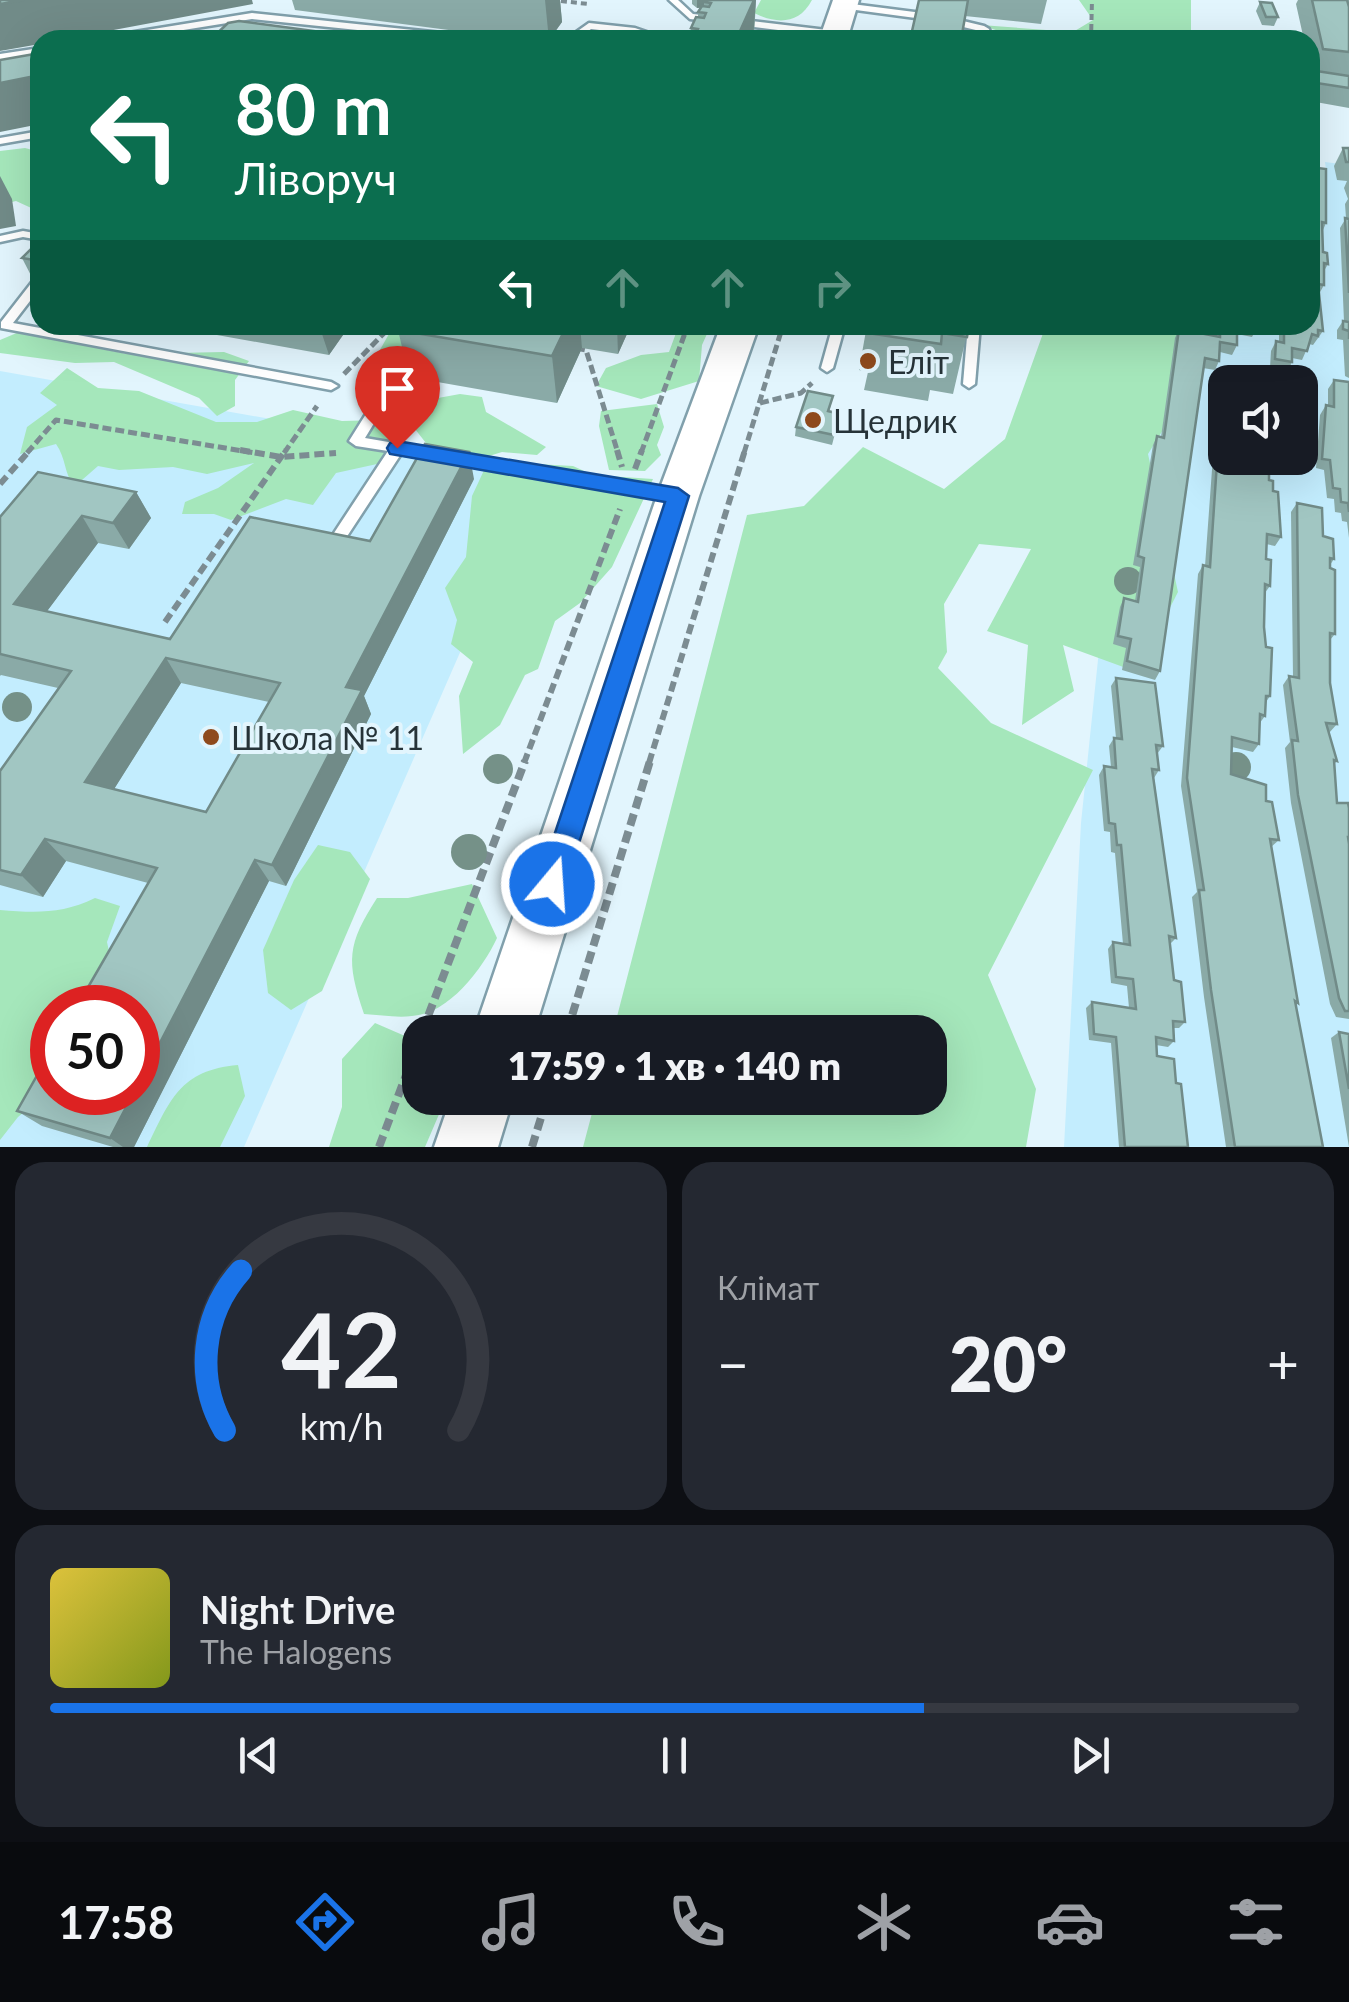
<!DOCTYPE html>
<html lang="uk">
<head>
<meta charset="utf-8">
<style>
  body { margin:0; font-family:Lato,sans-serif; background:#242831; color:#f1f3f6; height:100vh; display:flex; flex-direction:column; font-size:38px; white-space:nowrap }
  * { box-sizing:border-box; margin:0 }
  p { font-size:32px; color:#9ea1a6 }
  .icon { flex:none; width:55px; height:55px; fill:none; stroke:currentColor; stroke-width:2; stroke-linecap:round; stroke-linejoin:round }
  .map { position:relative; height:1147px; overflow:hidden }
  .sheet { display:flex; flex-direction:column; gap:15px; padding:15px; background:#0d0f14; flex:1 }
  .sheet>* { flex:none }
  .guide { position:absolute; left:30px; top:30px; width:1290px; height:305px; border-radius:30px; box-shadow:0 10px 40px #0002; background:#0b6e4f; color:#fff; overflow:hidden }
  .controls { position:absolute; left:1208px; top:365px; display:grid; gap:20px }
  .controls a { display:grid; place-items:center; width:110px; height:110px; border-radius:20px; background:#171b24; box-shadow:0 10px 40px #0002; font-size:50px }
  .speed { position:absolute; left:30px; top:985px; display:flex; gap:20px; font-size:50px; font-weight:700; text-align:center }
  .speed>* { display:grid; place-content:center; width:130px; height:130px; border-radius:50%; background:#171b24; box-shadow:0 10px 40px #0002; line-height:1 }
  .speed .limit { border:15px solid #d22; background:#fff; color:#111 }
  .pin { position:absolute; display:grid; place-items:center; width:85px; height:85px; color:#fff; margin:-102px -42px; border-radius:50% 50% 50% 0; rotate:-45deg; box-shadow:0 0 10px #0007 }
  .pin .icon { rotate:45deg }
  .me { position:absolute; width:110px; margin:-55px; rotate:18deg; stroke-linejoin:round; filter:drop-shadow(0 0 8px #0008) }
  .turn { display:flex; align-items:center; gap:35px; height:210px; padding:0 40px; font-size:45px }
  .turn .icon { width:130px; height:130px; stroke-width:2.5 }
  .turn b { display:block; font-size:70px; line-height:85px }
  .lanes { display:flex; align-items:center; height:95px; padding:0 40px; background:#0003; justify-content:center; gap:50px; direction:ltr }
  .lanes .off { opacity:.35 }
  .big { font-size:75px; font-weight:800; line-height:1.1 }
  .sheet .widget { flex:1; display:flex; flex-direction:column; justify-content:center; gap:15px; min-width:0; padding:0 35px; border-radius:30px; background:#242831 }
  .sheet .dial { align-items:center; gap:0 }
  .dial svg { height:260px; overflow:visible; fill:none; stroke:#363941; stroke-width:7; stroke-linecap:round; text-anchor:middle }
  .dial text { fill:#f1f3f6; stroke:none }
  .song { display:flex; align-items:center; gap:30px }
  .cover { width:120px; height:120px; border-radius:15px; background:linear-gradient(135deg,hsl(50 70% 55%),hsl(70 70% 35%)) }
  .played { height:10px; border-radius:5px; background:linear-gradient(90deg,#1a73e8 70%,#363941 70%) }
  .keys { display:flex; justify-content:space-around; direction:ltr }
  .heat { display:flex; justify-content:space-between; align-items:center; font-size:55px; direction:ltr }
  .sheet .tiles { flex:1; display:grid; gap:15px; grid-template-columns:1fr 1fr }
  .widget:last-child { grid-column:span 2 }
  .trip { position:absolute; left:402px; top:1015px; width:545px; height:100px; border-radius:30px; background:#171b24; box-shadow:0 10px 40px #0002; font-weight:800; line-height:100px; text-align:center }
  .tab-bar { display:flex; height:160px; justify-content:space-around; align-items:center; background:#090b0e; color:#9ea1a6 }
  .tab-bar .icon { width:70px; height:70px }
  .tab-bar .on { color:#1a73e8 }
  .tab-bar b { font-size:45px; color:#f1f3f6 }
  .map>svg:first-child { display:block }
</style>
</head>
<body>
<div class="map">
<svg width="1349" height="1147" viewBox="0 0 1349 1147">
  <rect width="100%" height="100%" fill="#e2f5fd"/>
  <g fill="#c3edfe" fill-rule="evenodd">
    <path d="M1325,162L1349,165V1147H1064L1081,823L1099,650L1175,325H1310V175L1327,177ZM1225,382H1300V458H1225Z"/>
    <path d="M0,371L541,467L244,1147H0ZM52,1008H138V1092H52Z"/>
  </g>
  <g fill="#a5e7bb">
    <path d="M761,0H812C799,25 776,24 754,13Z"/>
    <polygon points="1079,0 1191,0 1191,40 1025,40 981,25 1073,32 1093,20"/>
    <polygon points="25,148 40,152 40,212 16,201 0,205 0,151"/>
    <polygon points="394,325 420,325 382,381 381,391 366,396 359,387"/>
    <polygon points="679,325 711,325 702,345 699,381 641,399 596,386 606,368 641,355 669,352"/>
    <polygon points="1046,325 1220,325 1215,346 1148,454 1178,592 1137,672 1063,645 1074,691 1022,725 1028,645 987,631 1031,549 979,544 944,604 947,652 938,668 991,723 1093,770 988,975 1036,1089 1026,1147 583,1147 596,1098 930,1098 930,1032 613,1032 747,515 804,506 863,447 944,489 1005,439"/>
    <polygon points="19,332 127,354 224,352 249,361 235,380 235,406 217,416 199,398 114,362 75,363 0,353 0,340"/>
    <path d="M67,368L98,388L139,391L216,422H257L293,410L342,421L381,420L396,435L377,464L336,473L313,505L286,499L231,520L214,514H182L185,502L218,488L254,463L207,474L173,467L119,470L98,466L74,487C64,473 66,458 56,444L20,454L27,427L57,405L40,393Z"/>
    <polygon points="405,392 438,398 460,394 482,397 486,412 546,447 537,455 502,452 473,461 433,452 393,401"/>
    <polygon points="657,404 664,427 657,445 661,455 645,471 609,470 599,426 601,411"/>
    <polygon points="497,462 573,466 593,475 653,479 612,567 580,603 555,621 538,669 525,675 500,725 463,754 459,696 473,662 451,644 457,620 445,588 466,557 472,496 486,466"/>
    <polygon points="318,845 350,852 370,879 322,991 291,1010 268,993 263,950 294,880"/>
    <path d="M472,884L497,938C483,968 449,1014 412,1016C397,1018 380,1015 364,1014C346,960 347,945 377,898H408Z"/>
    <path d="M95,898L120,906L107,942L114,975L100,1007L52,1008V1089L18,1117L0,1140V910C36,913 62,914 95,898Z"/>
    <polygon points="375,1023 405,1036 420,1036 420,1098 446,1098 425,1147 329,1147 342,1107 342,1059"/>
    <path d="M238,1065L245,1096L220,1147H147C170,1100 180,1070 238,1065Z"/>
  </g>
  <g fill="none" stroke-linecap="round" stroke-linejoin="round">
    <defs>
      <g id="service">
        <polygon points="669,0 678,0 693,14 835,31 840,34 835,37 690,19"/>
        <polygon points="844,3 938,15 984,26 989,29 992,40 982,40 980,31 938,21 841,8 840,6"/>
        <polygon points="252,13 480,37 485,40 454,40 252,19 121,40 99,40 104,37"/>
        <polygon points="589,23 635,28 670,40 655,40 634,34 591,29 576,40 565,40"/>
        <polygon points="40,48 40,54 0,60 0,54"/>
        <polygon points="40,131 40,137 0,144 0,138"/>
        <polygon points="23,231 40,234 40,240 23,237 0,242 0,236"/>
        <polygon points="40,276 40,288 13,323 331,382 338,386 331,390 1,328 1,322 36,277"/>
        <polygon points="422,325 434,325 365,438 675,491 682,496 680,500 675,501 401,454 344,541 334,541 332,537 334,533 388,451 356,446 349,441"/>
        <polygon points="833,325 845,325 833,368 827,372 821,368"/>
        <polygon points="968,325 980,325 975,384 969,388 963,384"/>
      </g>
      <g id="secondary">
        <polygon points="833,0 859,0 847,40 819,40"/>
        <polygon points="721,325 759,325 699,496 534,1032 474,1032 657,496"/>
        <polygon points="451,1098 513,1098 498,1147 434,1147"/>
      </g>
    </defs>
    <use href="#service" stroke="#81a0ac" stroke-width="5"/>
    <use href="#secondary" stroke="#81a0ac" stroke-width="5"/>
    <g stroke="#7c8c92" stroke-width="4" stroke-dasharray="6 4" stroke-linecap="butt">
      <polyline points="551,0 589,4"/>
      <polyline points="1091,40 1092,0"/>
    </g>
    <g stroke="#7c8c92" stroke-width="5" stroke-dasharray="9 4" stroke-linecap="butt">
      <polyline points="576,348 586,350 618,453"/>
      <polyline points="344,374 392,325"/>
      <polyline points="760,403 801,393 812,383"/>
      <polyline points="27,453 56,420 255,453"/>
      <polyline points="284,453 317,406"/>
      <polyline points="641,453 688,325"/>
      <polyline points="744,453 783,325"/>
    </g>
    <g stroke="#7c8c92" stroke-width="6" stroke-dasharray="10 5" stroke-linecap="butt">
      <polyline points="240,450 281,457 336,453"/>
      <polyline points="617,450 622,467"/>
      <polyline points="635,469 642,450"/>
      <polyline points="0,484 30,450"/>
      <polyline points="165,622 286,450"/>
      <polyline points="524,763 620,509"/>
      <polyline points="649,763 745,450"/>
    </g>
    <g stroke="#7c8c92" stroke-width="8" stroke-dasharray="12 6" stroke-linecap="butt">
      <polyline points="422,1032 525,761"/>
      <polyline points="567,1032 650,761"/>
      <polyline points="379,1147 420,1038"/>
      <polyline points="532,1147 547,1098"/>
    </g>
    <use href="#service" fill="#fff" fill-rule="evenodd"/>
    <use href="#secondary" fill="#fff" fill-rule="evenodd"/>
  </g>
  <g fill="#759188">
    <circle cx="1128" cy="581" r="14"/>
    <circle cx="17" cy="707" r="15"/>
    <circle cx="1236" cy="767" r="15"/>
    <circle cx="498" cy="769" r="15"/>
    <circle cx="469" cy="852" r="18"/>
  </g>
  <g fill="#8aaaa7" fill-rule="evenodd">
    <polygon points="292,0 560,0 562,22 549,40 526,40 295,10"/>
    <polygon points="692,0 756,0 754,37 690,33 691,28 698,17 698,12 701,8 697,8 692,4"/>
    <polygon points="919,0 1047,0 1041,24 965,16"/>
    <polygon points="1298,0 1349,0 1349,108 1310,101 1310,40 1304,40 1296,4"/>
    <polygon points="1260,2 1278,17 1274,26 1262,25 1256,11"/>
    <polygon points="1343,148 1349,148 1349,378 1345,376 1343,340 1337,339 1337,330 1343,321 1344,321 1340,228 1346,218 1345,204 1348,199 1344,188 1347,181 1337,180 1334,166"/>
    <polygon points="1310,167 1326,223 1323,230 1323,252 1328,264 1324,271 1324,285 1319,294 1323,331 1313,345 1309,344 1302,360 1292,358 1292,362 1287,372 1270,368 1271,351 1276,341 1279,342 1279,333 1283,325 1310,325"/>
    <polygon points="40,240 40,293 22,258"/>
    <polygon points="161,325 350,325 329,355"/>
    <polygon points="401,325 631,325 618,354 582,348 557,403 409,377 398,330"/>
    <polygon points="867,325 969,325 953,394 930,390 928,401 864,390 868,372 859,370"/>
    <polygon points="1224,325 1258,325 1252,337 1237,334 1237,345 1232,355 1220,352 1219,361 1215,370 1203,368 1160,671 1155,680 1122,670 1126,648 1113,644 1120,607 1124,598 1135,601 1140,567 1133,565 1153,445 1157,436 1161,437 1175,338 1179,329 1217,336 1220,331 1224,332"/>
    <polygon points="1334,380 1349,382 1349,538 1347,522 1342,521 1341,513 1335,512 1334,499 1327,498 1324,470 1316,468 1320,415 1326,405 1328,406 1328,389"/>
    <polygon points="833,396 829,412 840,414 832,445 795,436 796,427"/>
    <polygon points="1225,402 1225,458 1279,458 1278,460 1276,460 1276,466 1270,475 1269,474 1269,480 1273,491 1281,537 1275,546 1266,544 1266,559 1270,586 1264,594 1264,627 1270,696 1266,702 1265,716 1259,724 1259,744 1253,752 1232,747 1231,774 1266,801 1279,840 1271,847 1298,1003 1295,1005 1323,1147 1226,1147 1204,997 1192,897 1197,892 1181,786 1198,574 1203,565 1205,566 1213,456 1218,447 1221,410"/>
    <path d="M474,479L364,696L371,714L286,886L269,881L134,1147H113L42,1126L17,1111L148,883L66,861L43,897L0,885V771L58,688L1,675L0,676V517L136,492L151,518L129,549L98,543L47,611L170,639L370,541ZM181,683L269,702L206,812L114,789Z"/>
    <polygon points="1297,503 1323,536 1334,559 1330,565 1335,634 1330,640 1330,683 1337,724 1329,733 1337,761 1334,764 1337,803 1349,808 1349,1019 1336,1017 1330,1004 1291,803 1285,748 1290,742 1283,685 1289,676 1293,677 1291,512"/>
    <polygon points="1116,678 1163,746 1157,754 1159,770 1154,778 1176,938 1170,944 1174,980 1185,1022 1179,1028 1173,1028 1174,1041 1168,1047 1156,1045 1157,1056 1176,1083 1188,1147 1119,1147 1111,1043 1089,1040 1086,1008 1092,1002 1129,1008 1127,986 1111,983 1108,949 1113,942 1123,944 1115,853 1111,852 1110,832 1104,831 1099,775 1104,766 1111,767 1109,746 1114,738 1116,738 1111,686"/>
    <polygon points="1339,1032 1349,1034 1349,1147 1331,1038"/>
  </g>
  <g fill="#718b88">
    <polygon points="24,0 252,0 253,4 60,40 40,40 40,44 0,51 0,4"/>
    <polygon points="545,0 560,0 562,22 549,40"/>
    <polygon points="697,0 737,0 704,2 704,7 697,8"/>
    <polygon points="754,0 756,0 753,40 736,40"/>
    <polygon points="40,75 40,124 0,132 0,83"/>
    <polygon points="0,176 12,199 16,226 0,229"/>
    <polygon points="319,325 350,325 329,355"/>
    <polygon points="567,325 580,325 582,348 557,403 552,356"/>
    <polygon points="617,325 631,325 618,354"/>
    <polygon points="469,452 474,479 364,696 371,714 286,886 272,865 346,687"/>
    <polygon points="136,492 151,518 129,549 113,523"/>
    <polygon points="82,516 98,543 33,630 14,604"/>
    <polygon points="166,658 181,683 104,805 85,782"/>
    <polygon points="45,839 66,861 43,897 21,875"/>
    <polygon points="255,860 269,881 134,1147 123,1147 110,1138 134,1092 138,1092 138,1085"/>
  </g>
  <g fill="#a1c6c2" stroke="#718b88" stroke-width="2.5" fill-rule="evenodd">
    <polygon points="0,0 24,0 0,4"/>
    <polygon points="704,0 754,0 736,40 685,40 689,33 696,34 698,29 691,28 696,17 704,18 706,13 698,12 702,6 709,7 711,3 704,2"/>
    <polygon points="919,0 968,0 961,40 910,40"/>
    <polygon points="1312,0 1347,0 1349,7 1349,52 1323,49"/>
    <polygon points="1260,2 1272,3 1278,17 1266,17"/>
    <polygon points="239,21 381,40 210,40 228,23"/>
    <polygon points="578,35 601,38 600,40 575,40"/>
    <polygon points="40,53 40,75 0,83 0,60"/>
    <polygon points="1310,70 1349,76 1349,88 1310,82"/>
    <polygon points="1343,148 1349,148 1349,162 1346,162"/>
    <polygon points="1310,167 1326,169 1326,223 1322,222 1323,252 1327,253 1328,264 1324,263 1324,285 1318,284 1323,331 1318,330 1318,336 1312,334 1307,351 1292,348 1292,362 1275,359 1276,341 1284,343 1284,325 1310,325"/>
    <polygon points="1345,218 1349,219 1349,293"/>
    <polygon points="40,240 40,261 22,258"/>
    <polygon points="1343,321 1349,322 1349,339 1349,331 1343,329"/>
    <polygon points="401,325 567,325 552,356 398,330"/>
    <polygon points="876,325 969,325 967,337 942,333 941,344 874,334"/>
    <polygon points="1179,329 1220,337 1220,331 1237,334 1237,345 1220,342 1219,361 1205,358 1160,671 1127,661 1131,639 1118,636 1124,598 1138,602 1144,558 1138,556 1157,436 1164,438"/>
    <polygon points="1258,371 1287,377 1287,382 1242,382 1242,376 1257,379"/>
    <polygon points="1334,380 1349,382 1349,512 1348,503 1341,502 1340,489 1333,488 1330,460 1322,459 1326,405 1334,407"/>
    <polygon points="808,391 833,396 828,411 840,414 834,435 796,427"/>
    <polygon points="1225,411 1225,458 1276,458 1276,466 1269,464 1269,480 1273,481 1273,491 1278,492 1281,537 1267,534 1266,559 1271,560 1270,586 1265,584 1264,627 1266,647 1272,648 1270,696 1266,696 1265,716 1260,714 1259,744 1232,737 1231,774 1266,785 1266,801 1272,802 1279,840 1270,839 1298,1003 1295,1001 1323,1147 1235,1147 1211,990 1199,890 1204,890 1187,778 1203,565 1210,567 1218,447 1223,448"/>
    <path d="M425,444L469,452L346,687L362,690L272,865L255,860L138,1085V1008H76L157,868L45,839L21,875L0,870V771L71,671L0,654V517L38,472L136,492L113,523L82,516L14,604L170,639L250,517L370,541ZM166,658L280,683L206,812L85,782Z"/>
    <polygon points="1297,503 1322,508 1323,536 1333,539 1334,559 1330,558 1330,568 1335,570 1335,634 1330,633 1330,683 1337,724 1326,723 1337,761 1334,760 1337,803 1348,803 1349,808 1349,837 1348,837 1349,844 1349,1011 1345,1011 1339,998 1298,795 1292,740 1298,741 1289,676 1299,678"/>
    <polygon points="1116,678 1155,683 1163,746 1156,745 1159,770 1152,769 1176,938 1169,936 1174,980 1181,982 1185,1022 1173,1021 1174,1041 1156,1037 1157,1056 1174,1059 1176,1083 1181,1084 1188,1147 1125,1147 1116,1037 1094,1034 1092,1002 1136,1009 1133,979 1116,977 1113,942 1130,945 1121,845 1117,845 1115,824 1109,823 1104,766 1116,768 1114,738 1122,739"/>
    <polygon points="1339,1032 1349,1034 1349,1089"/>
    <polygon points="52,1049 52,1092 134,1092 110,1138 17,1111"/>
  </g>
  <polygon fill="#1a73e8" stroke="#114b97" stroke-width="2.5" points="397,441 678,488 689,496 566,884 562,893 552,897 542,893 538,884 665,502 390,454 387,448 390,443"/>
  <g fill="#8e4a1d" stroke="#e2f5fd" stroke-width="4">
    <circle cx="868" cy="361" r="10"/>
    <circle cx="813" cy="420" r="10"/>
    <circle cx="211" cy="737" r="10"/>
  </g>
  <g text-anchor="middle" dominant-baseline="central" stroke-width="8" stroke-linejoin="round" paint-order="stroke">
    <g font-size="32" fill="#263338" stroke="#e2f5fd" text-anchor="start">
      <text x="888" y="361">Еліт</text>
      <text x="833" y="420">Щедрик</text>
      <text x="231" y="737">Школа № 11</text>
    </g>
  </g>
</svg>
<div class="controls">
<a><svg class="icon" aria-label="sound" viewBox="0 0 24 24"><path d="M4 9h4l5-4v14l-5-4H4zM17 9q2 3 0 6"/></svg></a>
</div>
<div class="speed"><div class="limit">50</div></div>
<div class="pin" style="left:397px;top:448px;background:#d93025"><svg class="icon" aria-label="arrive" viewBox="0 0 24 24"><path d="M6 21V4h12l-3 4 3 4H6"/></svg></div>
<svg class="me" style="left:552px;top:884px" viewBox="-20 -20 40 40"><circle r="17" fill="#1a73e8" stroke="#fff" stroke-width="3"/><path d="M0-11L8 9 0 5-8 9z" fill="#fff"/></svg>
<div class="trip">17:59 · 1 хв · 140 m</div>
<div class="guide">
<div class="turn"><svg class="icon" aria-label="left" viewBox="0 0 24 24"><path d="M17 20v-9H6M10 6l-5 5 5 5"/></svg><div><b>80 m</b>Ліворуч</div></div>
<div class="lanes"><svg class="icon" aria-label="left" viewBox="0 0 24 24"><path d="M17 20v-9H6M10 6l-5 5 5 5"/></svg><svg class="icon off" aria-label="ahead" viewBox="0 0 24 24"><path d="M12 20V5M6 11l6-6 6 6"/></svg><svg class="icon off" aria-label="ahead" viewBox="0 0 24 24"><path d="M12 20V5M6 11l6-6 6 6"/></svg><svg class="icon off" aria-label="right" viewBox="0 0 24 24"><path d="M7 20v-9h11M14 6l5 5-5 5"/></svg></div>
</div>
</div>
<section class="sheet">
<div class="tiles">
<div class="widget dial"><svg viewBox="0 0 100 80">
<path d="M14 69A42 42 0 1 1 86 69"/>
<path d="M14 69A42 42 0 0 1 19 20" stroke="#1a73e8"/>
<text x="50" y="56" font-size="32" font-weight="700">42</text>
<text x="50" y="72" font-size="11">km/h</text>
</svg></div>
<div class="widget"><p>Клімат</p>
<div class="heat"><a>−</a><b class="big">20°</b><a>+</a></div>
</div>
<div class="widget">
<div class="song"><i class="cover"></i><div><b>Night Drive</b><p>The Halogens</p></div></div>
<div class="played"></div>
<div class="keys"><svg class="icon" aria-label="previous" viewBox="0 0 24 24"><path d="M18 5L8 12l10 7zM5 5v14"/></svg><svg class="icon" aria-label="pause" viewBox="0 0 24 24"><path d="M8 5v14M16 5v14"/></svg><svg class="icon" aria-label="next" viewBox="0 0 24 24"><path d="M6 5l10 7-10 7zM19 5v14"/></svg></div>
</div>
</div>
</section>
<nav class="tab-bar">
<b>17:58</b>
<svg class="icon on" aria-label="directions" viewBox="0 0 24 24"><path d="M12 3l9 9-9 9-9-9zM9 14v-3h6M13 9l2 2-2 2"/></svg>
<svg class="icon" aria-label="music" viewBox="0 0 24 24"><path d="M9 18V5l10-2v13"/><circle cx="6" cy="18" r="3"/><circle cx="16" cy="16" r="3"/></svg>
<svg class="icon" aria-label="phone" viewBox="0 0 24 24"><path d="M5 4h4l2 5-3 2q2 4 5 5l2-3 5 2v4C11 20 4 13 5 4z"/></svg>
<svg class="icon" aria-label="climate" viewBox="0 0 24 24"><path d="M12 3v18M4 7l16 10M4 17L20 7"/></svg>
<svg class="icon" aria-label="car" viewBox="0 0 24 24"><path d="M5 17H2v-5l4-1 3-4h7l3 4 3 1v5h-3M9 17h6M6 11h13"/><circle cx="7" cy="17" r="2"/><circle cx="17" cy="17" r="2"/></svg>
<svg class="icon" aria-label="filters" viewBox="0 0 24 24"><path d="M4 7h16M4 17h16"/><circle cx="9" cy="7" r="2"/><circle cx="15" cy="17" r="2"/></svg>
</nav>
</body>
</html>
